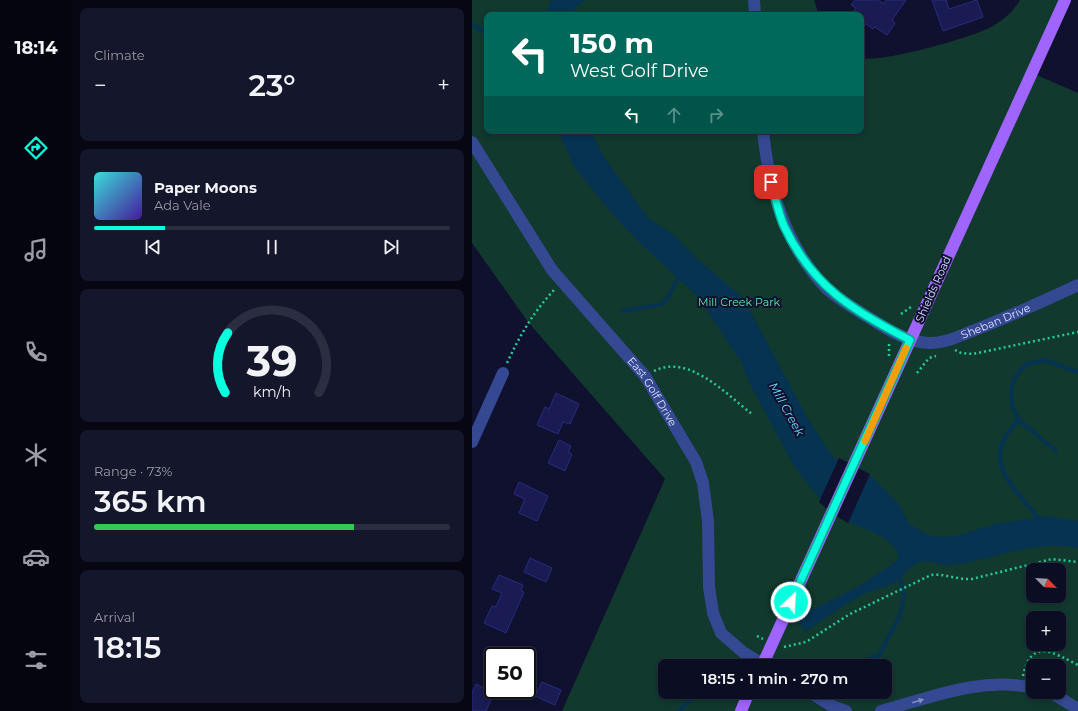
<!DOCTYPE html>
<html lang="en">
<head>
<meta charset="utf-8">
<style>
  body { margin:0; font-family:Montserrat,sans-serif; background:#14162b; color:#f1f3f6; height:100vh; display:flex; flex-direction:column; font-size:15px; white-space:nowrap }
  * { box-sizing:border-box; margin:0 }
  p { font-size:13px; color:#9a9ca6 }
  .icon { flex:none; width:22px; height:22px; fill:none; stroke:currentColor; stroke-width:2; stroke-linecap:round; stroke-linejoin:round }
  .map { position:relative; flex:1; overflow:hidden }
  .side { display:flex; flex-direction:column; gap:8px; padding:8px; background:#060713; width:400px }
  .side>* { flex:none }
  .top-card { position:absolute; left:12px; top:12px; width:380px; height:122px; border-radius:8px; box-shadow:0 2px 6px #0003,0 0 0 1px #2b2d41; background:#00695c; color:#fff; overflow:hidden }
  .needle { width:26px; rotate:114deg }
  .fabs { position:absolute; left:554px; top:563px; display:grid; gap:8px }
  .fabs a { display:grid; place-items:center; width:40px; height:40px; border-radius:8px; background:#0b0d23; box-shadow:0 2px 6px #0003,0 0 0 1px #2b2d41; font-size:20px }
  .speed { position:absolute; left:12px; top:647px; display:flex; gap:8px; font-size:20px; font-weight:700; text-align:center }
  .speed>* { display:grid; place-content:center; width:52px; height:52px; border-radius:50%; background:#0b0d23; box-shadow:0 2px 6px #0003,0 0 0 1px #2b2d41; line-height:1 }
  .speed .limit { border:2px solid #111; border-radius:6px; background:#fff; color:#111 }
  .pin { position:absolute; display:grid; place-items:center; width:34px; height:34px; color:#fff; margin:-17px; border-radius:8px; box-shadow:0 2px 6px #0006 }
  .me { position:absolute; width:44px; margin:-22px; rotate:25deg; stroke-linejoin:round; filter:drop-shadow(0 0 3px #0008) }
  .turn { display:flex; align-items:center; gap:14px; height:84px; padding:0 20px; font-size:18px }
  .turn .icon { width:52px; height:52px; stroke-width:2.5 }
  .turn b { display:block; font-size:28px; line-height:34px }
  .lanes { display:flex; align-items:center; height:38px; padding:0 20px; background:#0003; justify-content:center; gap:20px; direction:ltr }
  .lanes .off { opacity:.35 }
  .big { font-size:30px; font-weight:600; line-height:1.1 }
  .side .widget { flex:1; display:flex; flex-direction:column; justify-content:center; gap:6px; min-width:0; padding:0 14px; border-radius:8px; background:#14162b }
  .side .dial { align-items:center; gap:0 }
  .dial svg { height:104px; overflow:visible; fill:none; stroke:#2b2d41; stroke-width:7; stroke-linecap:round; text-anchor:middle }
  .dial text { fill:#f1f3f6; stroke:none }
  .song { display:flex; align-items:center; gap:12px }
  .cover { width:48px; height:48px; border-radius:6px; background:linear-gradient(135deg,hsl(180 70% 55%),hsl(260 70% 35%)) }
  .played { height:4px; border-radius:2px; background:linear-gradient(90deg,#09ffde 20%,#2b2d41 20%) }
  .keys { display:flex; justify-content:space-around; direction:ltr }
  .heat { display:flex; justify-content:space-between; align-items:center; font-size:22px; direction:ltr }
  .charge { height:6px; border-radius:3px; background:linear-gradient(90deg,#34c759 73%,#2b2d41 0) }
  .trip { position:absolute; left:186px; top:659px; width:234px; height:40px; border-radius:8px; background:#0b0d23; box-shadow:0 2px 6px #0003,0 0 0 1px #2b2d41; font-weight:600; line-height:40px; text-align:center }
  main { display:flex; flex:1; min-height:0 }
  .tab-bar { display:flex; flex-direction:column; width:72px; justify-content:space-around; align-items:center; background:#04050e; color:#9a9ca6 }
  .tab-bar .icon { width:28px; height:28px }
  .tab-bar .current { color:#09ffde }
  .tab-bar b { font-size:18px; color:#f1f3f6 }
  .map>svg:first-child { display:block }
</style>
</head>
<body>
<main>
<nav class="tab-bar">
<b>18:14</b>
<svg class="icon current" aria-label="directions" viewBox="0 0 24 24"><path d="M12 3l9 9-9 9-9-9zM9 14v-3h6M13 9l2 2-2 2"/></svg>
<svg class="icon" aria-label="music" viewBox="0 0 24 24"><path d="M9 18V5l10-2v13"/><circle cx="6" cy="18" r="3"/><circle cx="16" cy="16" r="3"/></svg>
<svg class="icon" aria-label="phone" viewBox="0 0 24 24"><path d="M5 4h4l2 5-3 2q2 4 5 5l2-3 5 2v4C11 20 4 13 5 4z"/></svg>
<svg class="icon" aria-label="climate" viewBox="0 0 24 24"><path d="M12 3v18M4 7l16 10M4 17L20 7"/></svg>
<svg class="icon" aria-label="car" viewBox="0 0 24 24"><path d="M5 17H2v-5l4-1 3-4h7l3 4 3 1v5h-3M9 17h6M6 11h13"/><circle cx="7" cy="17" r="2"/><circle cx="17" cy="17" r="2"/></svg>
<svg class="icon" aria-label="filters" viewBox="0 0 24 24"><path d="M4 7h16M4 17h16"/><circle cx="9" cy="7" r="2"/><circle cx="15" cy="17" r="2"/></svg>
</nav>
<section class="side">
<div class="widget"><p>Climate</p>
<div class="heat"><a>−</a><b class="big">23°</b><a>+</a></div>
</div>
<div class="widget">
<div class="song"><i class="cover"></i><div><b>Paper Moons</b><p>Ada Vale</p></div></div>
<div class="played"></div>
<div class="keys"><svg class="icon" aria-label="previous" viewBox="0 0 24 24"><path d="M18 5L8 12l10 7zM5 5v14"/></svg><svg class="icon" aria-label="pause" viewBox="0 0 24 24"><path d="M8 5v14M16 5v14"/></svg><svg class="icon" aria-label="next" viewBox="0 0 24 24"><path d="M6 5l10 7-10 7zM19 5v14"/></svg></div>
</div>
<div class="widget dial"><svg viewBox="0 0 100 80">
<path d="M14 69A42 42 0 1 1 86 69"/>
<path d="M14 69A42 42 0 0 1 16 23" stroke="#09ffde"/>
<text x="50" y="56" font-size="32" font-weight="700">39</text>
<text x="50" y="72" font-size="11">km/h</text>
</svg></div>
<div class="widget"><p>Range · 73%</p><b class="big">365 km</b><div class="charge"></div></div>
<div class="widget"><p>Arrival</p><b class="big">18:15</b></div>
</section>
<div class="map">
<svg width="606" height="711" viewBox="0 0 606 711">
  <rect width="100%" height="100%" fill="#0f112f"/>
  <path fill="#11392e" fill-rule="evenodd" d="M0,0H342L347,15H15V131H389V58C411,63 498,38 519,27C531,21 542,11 548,0H593L560,73L606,93V711H90L193,479L56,322L0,243ZM561,570H587V596H561ZM561,618H587V644H561ZM193,666H413V692H193ZM561,666H587V692H561Z"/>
  <g fill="#053351">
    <polygon points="79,0 114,0 106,5 99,15 73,15"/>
    <polygon points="86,131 118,131 134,160 176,218 202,235 224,258 271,298 335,417 353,445 363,459 380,466 349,500 323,468 277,382 269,362 225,296 166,241 142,216 103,168"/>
    <path d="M381,467L400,477L426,503L437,524L456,535L469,537L484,536L523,524L575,516L606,521V548C563,539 523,559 481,565C469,567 458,558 446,563C436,566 432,577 423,582C413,588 402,589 392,594C371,605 352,619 333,632L326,621L329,615L384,588L421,564L427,557C419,535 398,532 379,523C373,520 367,515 361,511Z"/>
    <polygon points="400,653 406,657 406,666 396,666 396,659"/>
  </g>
  <polygon fill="#0f112f" points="367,458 398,474 376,523 359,513 347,502"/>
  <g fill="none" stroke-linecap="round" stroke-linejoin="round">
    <g stroke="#053351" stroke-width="4">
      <polyline points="0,25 15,33"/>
      <polyline points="151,311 190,304 196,297 208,274"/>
      <path d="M547,420C506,460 540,484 566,518L567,523"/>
      <polyline points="584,451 547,420 540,406 539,389 544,375 555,364 573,360 606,372"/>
      <polyline points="406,657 428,616 432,597 428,579"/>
      <polyline points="207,711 226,692"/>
    </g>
  </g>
  <g fill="#191b52" stroke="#292c80">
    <polygon points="383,0 406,0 412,4 414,0 434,0 420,20 423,23 415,35 403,27 401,29 394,24 389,30 389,15 379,15 384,8 379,5"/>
    <polygon points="460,0 474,0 477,9 505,0 511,17 471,31"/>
    <polygon points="84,393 107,404 98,424 91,422 86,434 65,425 73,407 77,409"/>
    <polygon points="87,440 99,446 96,452 100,454 93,471 76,463"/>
    <polygon points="47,482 76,496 65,521 47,513 53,499 42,494"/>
    <polygon points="58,558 80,568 74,582 52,572"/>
    <polygon points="27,575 51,585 49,591 52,592 34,633 12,623 20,606 24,607 30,593 20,589"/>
    <polygon points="70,682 89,690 83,705 63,696"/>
    <polygon points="4,684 22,693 14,711 0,711 0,693"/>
  </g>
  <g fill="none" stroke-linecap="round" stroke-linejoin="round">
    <g stroke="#24cc9a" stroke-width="2.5" stroke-dasharray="2 3" stroke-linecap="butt">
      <polyline points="429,314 439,307"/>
      <polyline points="483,350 489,353 501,354 606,332"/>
      <polyline points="417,356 417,344"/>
      <path d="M35,363C48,335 62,311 83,289"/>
      <path d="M182,371C217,353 255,395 280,414"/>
      <polyline points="445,373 457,358 464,356"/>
      <polyline points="285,636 291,639"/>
      <path d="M312,647L334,642L378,614L459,575C471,573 485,580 500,579L580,559L606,562"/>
      <path d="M551,676C559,637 582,653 606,665"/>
    </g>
    <g stroke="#354892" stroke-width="12">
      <polyline points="282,0 283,15"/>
      <path id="s1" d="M291,131C297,189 313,245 354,288C366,299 383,309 396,317C415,329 434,342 457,343C472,344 489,335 503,330C538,316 572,301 606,285"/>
      <path id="s2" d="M0,142L80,270L173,376L224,462L231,483L236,521L237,587L241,613L249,633L272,653L294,666"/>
      <polyline points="0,442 31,373"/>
      <polyline points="337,692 358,705 374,711"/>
      <polyline points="575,692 583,695 606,709"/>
      <path d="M409,711C458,698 509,676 561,688"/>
    </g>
    <g stroke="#a064ff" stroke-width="12">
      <polyline points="290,666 593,0"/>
      <polyline points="269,711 277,692"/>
    </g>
  </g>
  <defs><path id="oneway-solid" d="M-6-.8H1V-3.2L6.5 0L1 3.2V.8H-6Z"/></defs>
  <use fill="#818dc3" href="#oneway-solid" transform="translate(446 701) rotate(-16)"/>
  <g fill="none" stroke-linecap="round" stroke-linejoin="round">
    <defs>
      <path id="route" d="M299,182C303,196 306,212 312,226C340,286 381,311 438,340L319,602"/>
    </defs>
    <use href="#route" stroke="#06a690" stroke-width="10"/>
    <use href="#route" stroke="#09ffde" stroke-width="7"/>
    <polyline stroke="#f59e0b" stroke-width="7" points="393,441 434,348"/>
  </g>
  <g text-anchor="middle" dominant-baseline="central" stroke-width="4" stroke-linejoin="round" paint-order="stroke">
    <g font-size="11" fill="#dde1ff" stroke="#0f112f">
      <text transform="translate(461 289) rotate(-66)">Shields Road</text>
      <text stroke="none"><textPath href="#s1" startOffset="361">Sheban Drive</textPath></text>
      <text stroke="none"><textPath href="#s2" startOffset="309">East Golf Drive</textPath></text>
    </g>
    <g font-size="11" fill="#5beda6" stroke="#0f112f">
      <text x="267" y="302">Mill Creek Park</text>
    </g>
    <g font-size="12" font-style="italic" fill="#6bddff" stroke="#0f112f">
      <text transform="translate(315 409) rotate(61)">Mill Creek</text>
    </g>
  </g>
</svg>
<div class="fabs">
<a><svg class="needle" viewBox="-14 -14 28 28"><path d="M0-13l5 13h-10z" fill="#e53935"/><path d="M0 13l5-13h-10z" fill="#9a9ca6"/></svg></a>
<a>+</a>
<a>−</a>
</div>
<div class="speed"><div class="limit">50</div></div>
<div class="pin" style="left:299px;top:182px;background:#d93025"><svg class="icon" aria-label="arrive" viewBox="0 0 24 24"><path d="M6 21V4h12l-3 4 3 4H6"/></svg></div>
<svg class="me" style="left:319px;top:602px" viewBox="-20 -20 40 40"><circle r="17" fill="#09ffde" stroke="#fff" stroke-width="3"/><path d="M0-11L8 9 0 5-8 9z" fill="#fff"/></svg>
<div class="trip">18:15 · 1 min · 270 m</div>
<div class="top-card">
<div class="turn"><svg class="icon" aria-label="left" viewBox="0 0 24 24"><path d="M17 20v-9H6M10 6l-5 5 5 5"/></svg><div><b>150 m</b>West Golf Drive</div></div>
<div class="lanes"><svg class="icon" aria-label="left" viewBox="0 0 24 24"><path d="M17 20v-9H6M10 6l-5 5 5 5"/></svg><svg class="icon off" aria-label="ahead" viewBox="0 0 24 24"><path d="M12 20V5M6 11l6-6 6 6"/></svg><svg class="icon off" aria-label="right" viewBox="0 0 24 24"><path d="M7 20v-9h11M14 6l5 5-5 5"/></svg></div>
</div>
</div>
</main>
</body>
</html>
